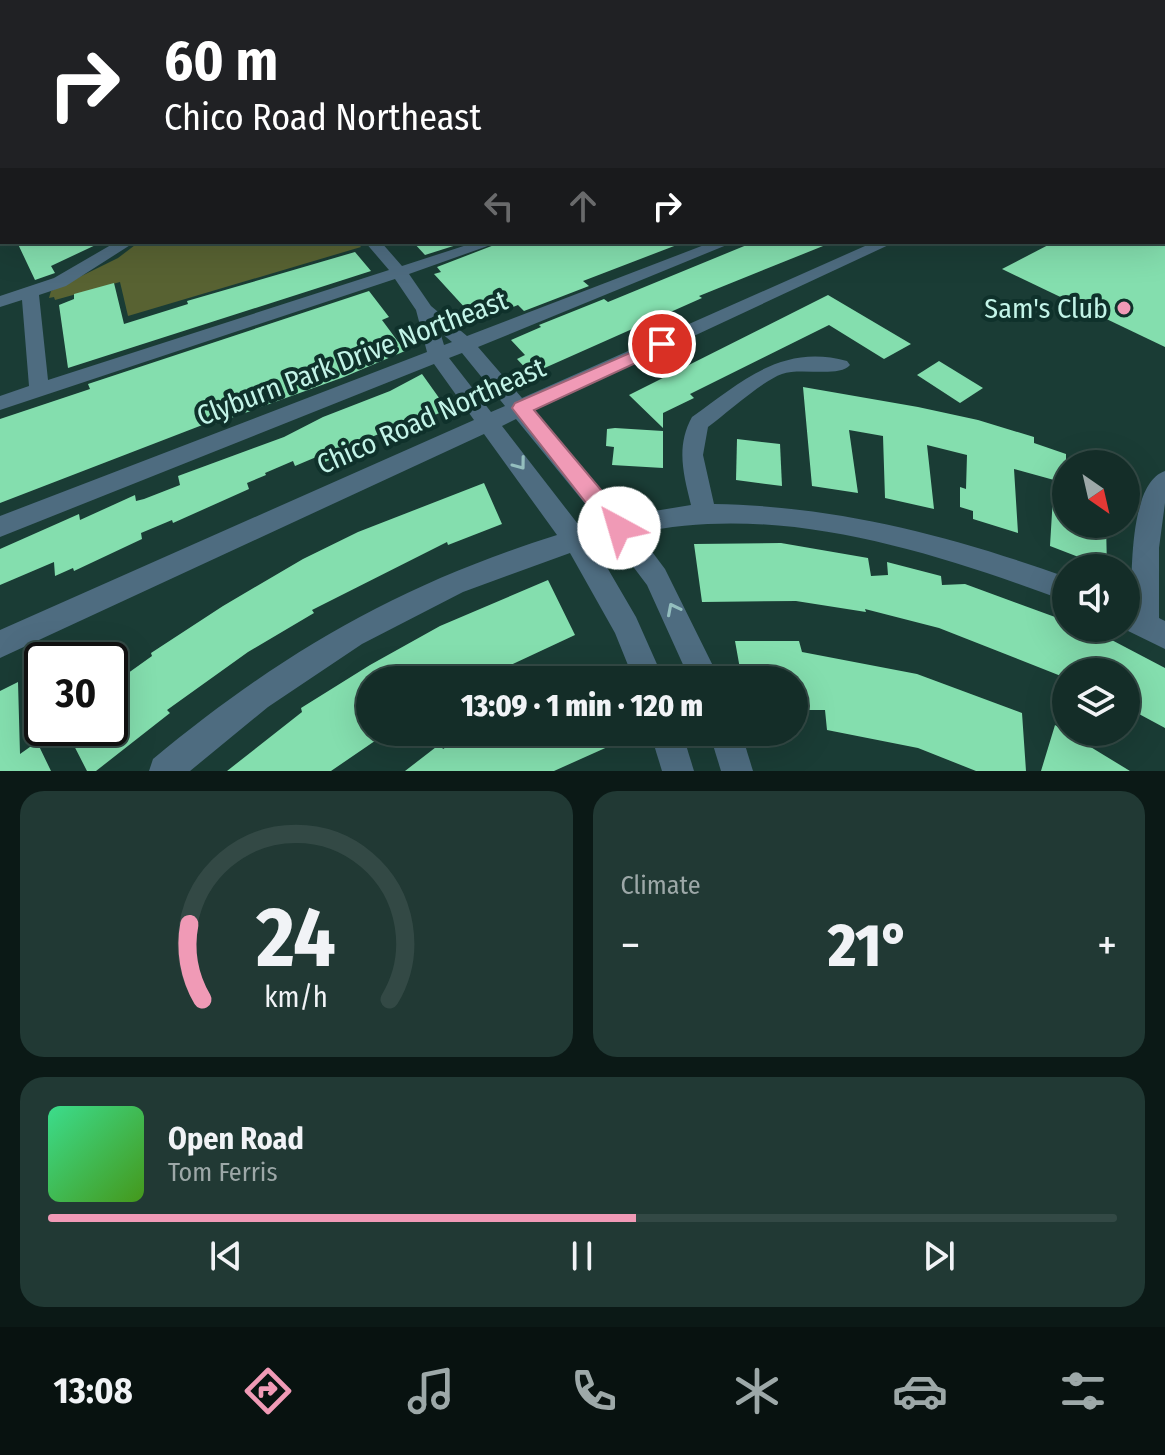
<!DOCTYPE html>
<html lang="en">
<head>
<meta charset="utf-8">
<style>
  body { margin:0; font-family:"Fira Sans Condensed",sans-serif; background:#213934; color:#f1f3f6; height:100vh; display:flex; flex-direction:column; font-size:30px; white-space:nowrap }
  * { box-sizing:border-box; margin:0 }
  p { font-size:26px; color:#9da8a8 }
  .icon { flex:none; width:44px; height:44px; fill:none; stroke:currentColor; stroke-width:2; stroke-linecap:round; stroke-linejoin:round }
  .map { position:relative; height:771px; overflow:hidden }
  .sheet { display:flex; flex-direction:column; gap:20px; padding:20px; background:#0b1916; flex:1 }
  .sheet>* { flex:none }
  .hud { position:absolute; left:0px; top:0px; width:1166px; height:244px; box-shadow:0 8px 32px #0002,0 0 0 2px #334945; background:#202124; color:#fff; overflow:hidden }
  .needle { width:52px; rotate:146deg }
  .buttons { position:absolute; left:1052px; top:450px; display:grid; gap:16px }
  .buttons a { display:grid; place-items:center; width:88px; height:88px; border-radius:50%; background:#142d28; box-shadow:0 8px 32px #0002,0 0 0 2px #334945; font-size:40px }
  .speed { position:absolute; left:24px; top:642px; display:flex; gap:16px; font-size:40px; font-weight:700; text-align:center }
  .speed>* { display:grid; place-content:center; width:104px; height:104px; border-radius:50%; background:#142d28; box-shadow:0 8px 32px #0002,0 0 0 2px #334945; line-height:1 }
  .speed .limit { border:4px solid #111; border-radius:12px; background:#fff; color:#111 }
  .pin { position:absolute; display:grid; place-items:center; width:68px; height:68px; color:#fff; margin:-34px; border:4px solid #fff; border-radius:50%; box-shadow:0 2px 8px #0007 }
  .me { position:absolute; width:88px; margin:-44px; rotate:321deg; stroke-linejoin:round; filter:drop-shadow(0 0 6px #0008) }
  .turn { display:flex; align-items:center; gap:28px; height:168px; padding:0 32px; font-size:36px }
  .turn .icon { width:104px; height:104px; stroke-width:2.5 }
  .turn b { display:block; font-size:56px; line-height:68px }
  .lanes { display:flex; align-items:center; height:76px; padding:0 32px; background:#0003; justify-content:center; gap:40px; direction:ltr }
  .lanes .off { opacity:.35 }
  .big { font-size:60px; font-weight:800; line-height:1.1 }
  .sheet .widget { flex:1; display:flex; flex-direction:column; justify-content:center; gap:12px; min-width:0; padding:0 28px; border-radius:24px; background:#213934 }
  .sheet .dial { align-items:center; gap:0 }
  .dial svg { height:208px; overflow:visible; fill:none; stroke:#334945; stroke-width:7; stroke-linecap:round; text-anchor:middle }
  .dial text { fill:#f1f3f6; stroke:none }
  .song { display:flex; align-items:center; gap:24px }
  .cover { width:96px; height:96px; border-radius:12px; background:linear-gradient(135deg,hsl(150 70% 55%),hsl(100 70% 35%)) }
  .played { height:8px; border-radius:4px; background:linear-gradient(90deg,#f09ab6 55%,#334945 55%) }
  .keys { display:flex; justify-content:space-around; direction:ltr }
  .heat { display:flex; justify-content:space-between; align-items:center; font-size:44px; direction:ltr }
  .sheet .tiles { flex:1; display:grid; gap:20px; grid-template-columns:1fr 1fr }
  .widget:last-child { grid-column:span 2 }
  .trip { position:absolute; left:356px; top:666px; width:452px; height:80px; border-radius:40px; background:#142d28; box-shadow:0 8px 32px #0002,0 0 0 2px #334945; font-weight:800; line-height:80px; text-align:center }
  .dock { display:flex; height:128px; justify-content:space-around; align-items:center; background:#081210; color:#9da8a8 }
  .dock .icon { width:56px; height:56px }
  .dock .active { color:#f09ab6 }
  .dock b { font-size:36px; color:#f1f3f6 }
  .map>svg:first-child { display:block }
</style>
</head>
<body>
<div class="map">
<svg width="1165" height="771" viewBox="0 0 1165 771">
  <rect width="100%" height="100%" fill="#1a3c35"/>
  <polygon fill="#586232" points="139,242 357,242 361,247 128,316 120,282 55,300 54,297 49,298 51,291 118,258"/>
  <g fill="#84deae">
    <polygon points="17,242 102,242 51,266 55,273 35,280"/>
    <polygon points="413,242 466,242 425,255"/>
    <polygon points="502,242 682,242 682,243 583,281 589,286 524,311 518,305 477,321 434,274 441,272 437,267"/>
    <polygon points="754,242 833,242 699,296 702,298 531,374 517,359 525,355 511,340 541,327 539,325 604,299 608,302"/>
    <polygon points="1054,242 1165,242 1165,347 1002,269"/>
    <polygon points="355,252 371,271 68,368 59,305 74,299 74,294 114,283 124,324 188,304 187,301"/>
    <polygon points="369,291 389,317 382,320 405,351 344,377 206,427 205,424 0,503 0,419 90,389 88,384"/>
    <polygon points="828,295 911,344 884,359 829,325 690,394 694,398 663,413 663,428 629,395"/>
    <polygon points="939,361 983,388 960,403 917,375"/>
    <polygon points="422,374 442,402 437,404 442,412 412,424 410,421 362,441 364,445 325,462 321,455 295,466 293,461 265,473 266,475 247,483 249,489 173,523 172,520 141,533 142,539 74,571 73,568 55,576 54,562 0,585 0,549 79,514 80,520 135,495 136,501 144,499 180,485 178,476 284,437 323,417 390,391"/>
    <polygon points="803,387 918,407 978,420 1034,437 1034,443 1066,454 1066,524 1106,524 1107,568 1050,546 1054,480 1014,469 1018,533 973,519 973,511 960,507 960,487 966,489 967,455 927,445 934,509 885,498 883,436 849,430 858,493 812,486"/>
    <polygon points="615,428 663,431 663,468 612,465 614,447 606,446 607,429"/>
    <polygon points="737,439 780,444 782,486 736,480"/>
    <polygon points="484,483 502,524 448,545 447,542 312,610 314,613 248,652 167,710 170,713 96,771 87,771 65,728 110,728 110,686 152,656 151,653 223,606 303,559 358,532"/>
    <polygon points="781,543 868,558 871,576 888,575 887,562 941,576 942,585 965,584 1066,621 1066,628 1084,628 1106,637 1165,668 1165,728 1126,707 1126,672 1066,672 1066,678 939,628 865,609 866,612 796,601 702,602 694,544"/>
    <polygon points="548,580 575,635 485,677 483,671 468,680 370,680 370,732 388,732 331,771 227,771 302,712 301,708 370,665 440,626"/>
    <polygon points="735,641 799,641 802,652 917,674 1022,713 1026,771 976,771 918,748 827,730 825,710 794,710 794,680 742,680"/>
    <polygon points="18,682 20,754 37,742 51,771 0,771 0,691"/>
    <polygon points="1055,725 1066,732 1130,771 1041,771"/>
    <polygon points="472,732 641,732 554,771 405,771 440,744 443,749"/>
  </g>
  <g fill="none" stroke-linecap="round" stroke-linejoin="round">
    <g fill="#4e6c80" fill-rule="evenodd">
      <polygon points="2,161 2,169 0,170 0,162"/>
      <path d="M116,242H135L66,286L39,295L48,380L389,270L365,242H381L402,266L476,242H499L409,274L431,306L467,336L712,242H734L478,347L522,398L874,242H895L533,411L624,516L691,505C683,473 676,446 692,417C741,382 782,343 847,361L850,365C839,378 800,367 782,374C762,381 727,413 708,427L703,455L714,504C837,506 951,536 1066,577V601C932,552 781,502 638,533L665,569L720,680H690L647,585L613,540L594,545L636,617L664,680H634L615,633L570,553L463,592L362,644L268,707L190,771H149L153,759C281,653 398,585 557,535L484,434L0,658V630L474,420L434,364L0,537V516L427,352L416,310L395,279L0,410V396L29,386L22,300L0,307V296L54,278ZM440,332L452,342L444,345ZM462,353L505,406L491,412L449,358ZM516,419L600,522L581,528L502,426Z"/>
      <path d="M1165,471V503L1159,548V618L1165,621V649L1122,628H1126V603L1131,605C1132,574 1129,483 1165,471Z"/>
      <polygon points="650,732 682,732 694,771 662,771"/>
      <polygon points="709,732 741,732 753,771 721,771"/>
    </g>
  </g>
  <defs><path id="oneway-chevron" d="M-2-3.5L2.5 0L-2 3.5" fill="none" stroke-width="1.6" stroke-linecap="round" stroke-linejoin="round" transform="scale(2)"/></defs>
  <g stroke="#94bebe">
    <use href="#oneway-chevron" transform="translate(520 464) rotate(53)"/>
    <use href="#oneway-chevron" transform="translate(673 609) rotate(-117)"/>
  </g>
  <linearGradient id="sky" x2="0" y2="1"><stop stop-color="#0e211d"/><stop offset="0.57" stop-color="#38565c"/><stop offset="1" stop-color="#38565c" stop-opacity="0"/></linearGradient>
  <rect width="1165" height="250" fill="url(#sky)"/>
  <polygon fill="#f09ab6" stroke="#9c6476" stroke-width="2" points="662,339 670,344 668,348 534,410 627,521 631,528 627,535 619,537 611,535 512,408 515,403"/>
  <circle fill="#f09ab6" stroke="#0f312b" stroke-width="3" cx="1124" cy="308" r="8"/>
  <g text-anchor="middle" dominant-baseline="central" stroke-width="8" stroke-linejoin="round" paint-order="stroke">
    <g font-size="28" fill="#c3f4e8" stroke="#0f312b" text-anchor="end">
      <text x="1108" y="308">Sam's Club</text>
    </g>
    <g font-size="28" fill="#c3f4e8" stroke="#0f312b">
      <text transform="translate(352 358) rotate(-21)">Clyburn Park Drive Northeast</text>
      <text transform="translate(431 416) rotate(-24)">Chico Road Northeast</text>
    </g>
  </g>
</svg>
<div class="buttons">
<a><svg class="needle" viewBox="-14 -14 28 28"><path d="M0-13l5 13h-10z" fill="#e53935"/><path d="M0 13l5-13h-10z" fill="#9da8a8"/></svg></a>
<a><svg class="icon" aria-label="sound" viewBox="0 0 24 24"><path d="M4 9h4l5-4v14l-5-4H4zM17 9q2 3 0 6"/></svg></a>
<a><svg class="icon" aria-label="layers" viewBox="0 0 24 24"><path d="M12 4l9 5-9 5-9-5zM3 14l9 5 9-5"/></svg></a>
</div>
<div class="speed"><div class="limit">30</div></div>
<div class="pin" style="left:662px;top:344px;background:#d93025"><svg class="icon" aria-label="arrive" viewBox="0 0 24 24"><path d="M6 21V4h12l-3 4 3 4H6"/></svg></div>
<svg class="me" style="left:619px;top:528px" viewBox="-20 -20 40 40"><circle r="19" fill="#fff"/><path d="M0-13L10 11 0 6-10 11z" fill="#f09ab6"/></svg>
<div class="trip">13:09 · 1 min · 120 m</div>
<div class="hud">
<div class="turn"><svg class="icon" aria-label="right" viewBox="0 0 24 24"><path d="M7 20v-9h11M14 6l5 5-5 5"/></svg><div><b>60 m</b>Chico Road Northeast</div></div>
<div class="lanes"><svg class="icon off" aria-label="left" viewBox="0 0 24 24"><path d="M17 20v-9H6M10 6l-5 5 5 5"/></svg><svg class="icon off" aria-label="ahead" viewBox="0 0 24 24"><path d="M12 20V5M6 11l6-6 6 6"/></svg><svg class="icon" aria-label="right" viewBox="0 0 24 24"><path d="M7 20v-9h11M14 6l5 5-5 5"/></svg></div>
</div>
</div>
<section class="sheet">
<div class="tiles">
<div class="widget dial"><svg viewBox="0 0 100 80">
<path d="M14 69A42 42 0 1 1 86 69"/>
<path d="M14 69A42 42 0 0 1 9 40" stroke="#f09ab6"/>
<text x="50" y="56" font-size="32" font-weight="700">24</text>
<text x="50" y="72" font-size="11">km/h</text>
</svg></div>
<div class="widget"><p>Climate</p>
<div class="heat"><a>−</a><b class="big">21°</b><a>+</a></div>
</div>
<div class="widget">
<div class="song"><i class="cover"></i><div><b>Open Road</b><p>Tom Ferris</p></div></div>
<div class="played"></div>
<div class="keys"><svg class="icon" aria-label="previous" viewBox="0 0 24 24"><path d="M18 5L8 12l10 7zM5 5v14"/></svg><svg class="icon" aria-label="pause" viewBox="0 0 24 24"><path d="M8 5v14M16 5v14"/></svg><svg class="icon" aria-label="next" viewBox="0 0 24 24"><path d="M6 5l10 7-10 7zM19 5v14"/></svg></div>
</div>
</div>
</section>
<nav class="dock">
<b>13:08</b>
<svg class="icon active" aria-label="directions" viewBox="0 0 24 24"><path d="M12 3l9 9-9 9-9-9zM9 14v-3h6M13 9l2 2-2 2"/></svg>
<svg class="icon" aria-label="music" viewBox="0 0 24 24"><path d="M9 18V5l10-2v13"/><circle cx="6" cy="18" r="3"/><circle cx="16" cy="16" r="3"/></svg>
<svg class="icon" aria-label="phone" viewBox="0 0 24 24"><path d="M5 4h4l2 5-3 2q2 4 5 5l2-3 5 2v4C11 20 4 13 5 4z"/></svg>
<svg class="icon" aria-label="climate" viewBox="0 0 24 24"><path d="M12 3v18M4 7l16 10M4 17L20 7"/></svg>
<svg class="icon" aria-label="car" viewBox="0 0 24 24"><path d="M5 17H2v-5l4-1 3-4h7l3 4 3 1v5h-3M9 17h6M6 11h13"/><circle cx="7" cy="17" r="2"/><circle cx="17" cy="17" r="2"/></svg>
<svg class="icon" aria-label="filters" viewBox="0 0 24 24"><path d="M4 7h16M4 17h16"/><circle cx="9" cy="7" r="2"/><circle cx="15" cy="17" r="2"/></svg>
</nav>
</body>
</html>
